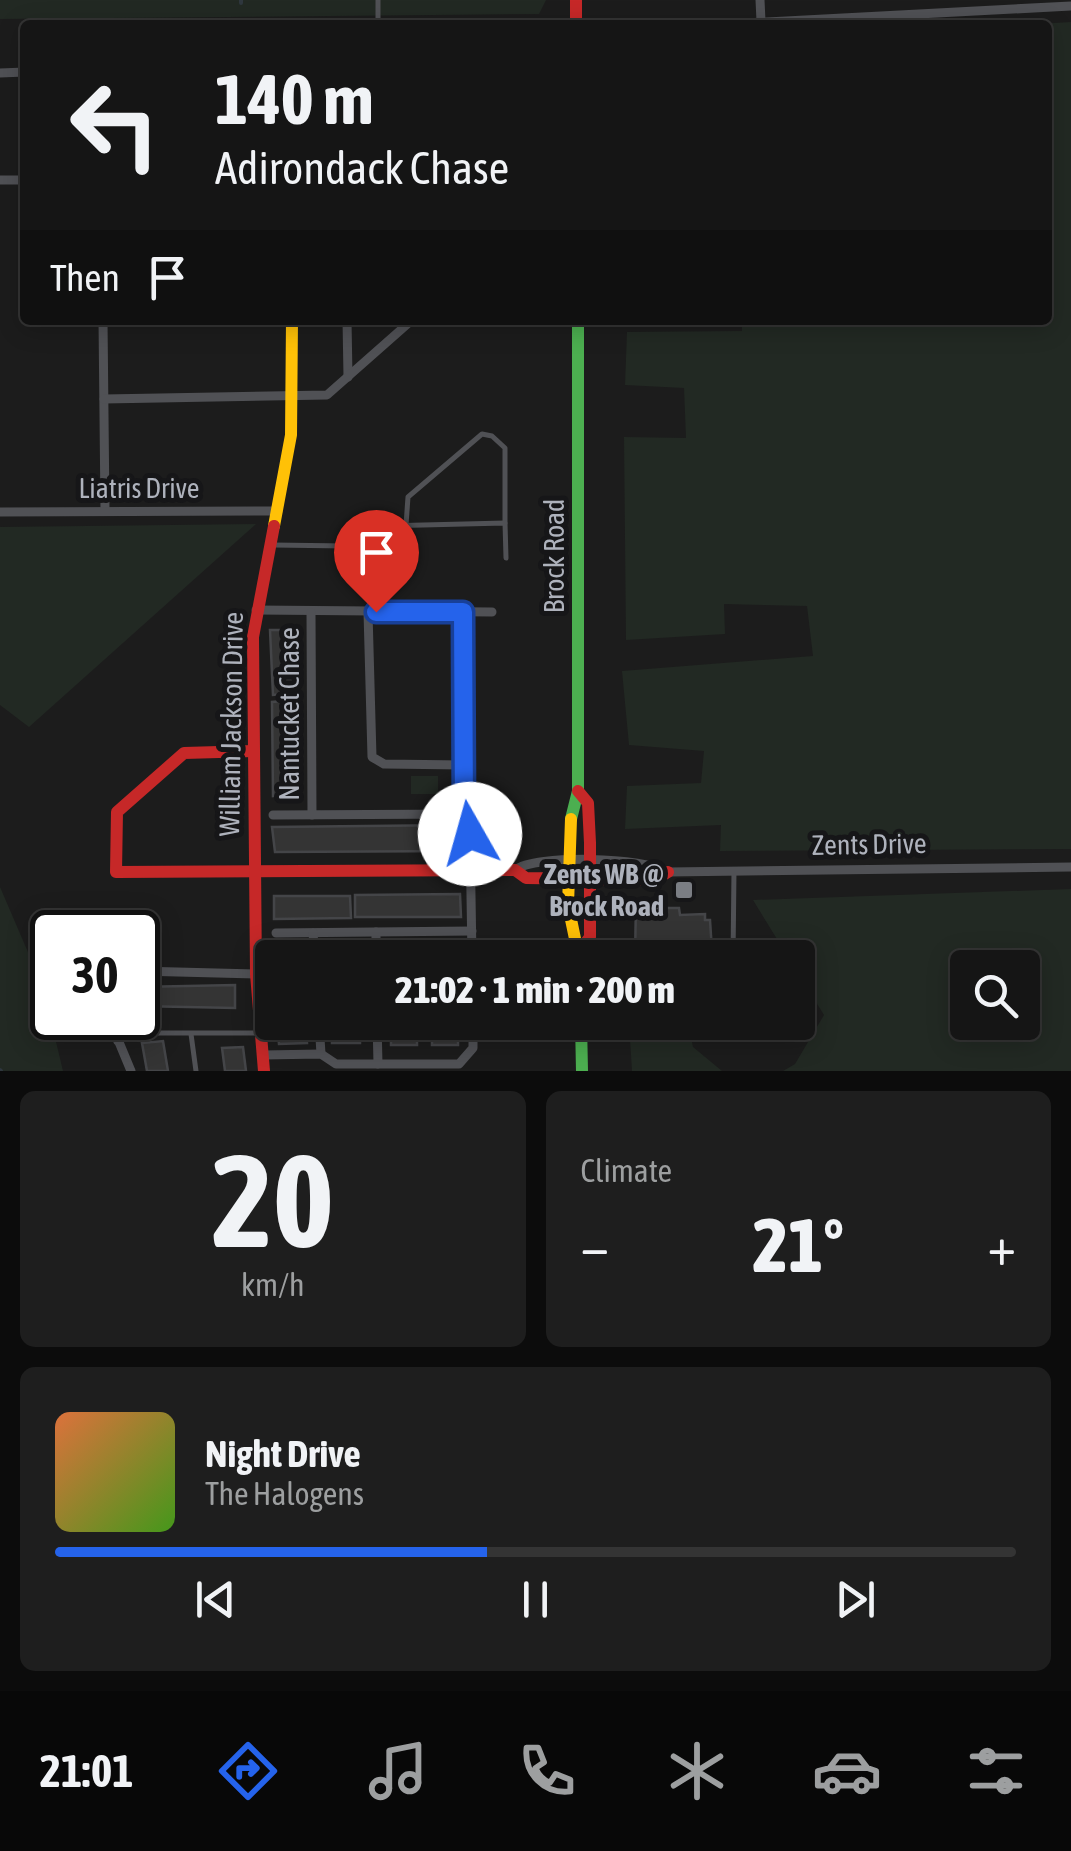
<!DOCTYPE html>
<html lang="en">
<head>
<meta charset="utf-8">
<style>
  body { margin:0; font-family:"Asap Condensed",sans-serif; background:#1e1e1e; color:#f1f3f6; height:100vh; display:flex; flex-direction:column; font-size:38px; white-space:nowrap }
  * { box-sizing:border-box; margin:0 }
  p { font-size:32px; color:#9d9fa0 }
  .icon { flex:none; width:55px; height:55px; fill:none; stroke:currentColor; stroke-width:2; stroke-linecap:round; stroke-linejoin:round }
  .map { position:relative; height:1071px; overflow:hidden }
  .sheet { display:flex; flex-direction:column; gap:20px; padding:20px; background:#0c0c0c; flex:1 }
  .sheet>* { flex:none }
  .top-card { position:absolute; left:20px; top:20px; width:1032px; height:305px; border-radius:10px; box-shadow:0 5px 25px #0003,0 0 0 2px #343434; background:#151515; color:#f1f3f6; overflow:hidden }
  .buttons { position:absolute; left:950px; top:950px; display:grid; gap:20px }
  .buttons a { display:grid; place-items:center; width:90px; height:90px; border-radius:10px; background:#151515; box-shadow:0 5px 25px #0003,0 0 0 2px #343434; font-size:50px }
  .speed { position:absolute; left:30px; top:910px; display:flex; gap:20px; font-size:50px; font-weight:700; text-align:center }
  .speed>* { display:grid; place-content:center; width:130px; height:130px; border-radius:50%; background:#151515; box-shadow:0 5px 25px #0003,0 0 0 2px #343434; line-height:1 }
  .speed .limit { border:5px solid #111; border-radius:15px; background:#fff; color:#111 }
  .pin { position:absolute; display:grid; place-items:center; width:85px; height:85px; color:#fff; margin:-102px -42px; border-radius:50% 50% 50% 0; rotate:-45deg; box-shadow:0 0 10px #0007 }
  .pin .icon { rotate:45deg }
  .me { position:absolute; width:110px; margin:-55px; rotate:353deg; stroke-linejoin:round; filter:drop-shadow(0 0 8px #0008) }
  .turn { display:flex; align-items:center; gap:35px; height:210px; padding:0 30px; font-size:45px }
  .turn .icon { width:130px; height:130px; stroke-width:2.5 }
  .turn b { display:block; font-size:70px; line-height:85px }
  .then { display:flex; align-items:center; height:95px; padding:0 30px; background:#0003; gap:20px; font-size:38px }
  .big { font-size:75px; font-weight:800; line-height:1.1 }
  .sheet .tile { flex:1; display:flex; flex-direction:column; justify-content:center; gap:15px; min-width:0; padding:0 35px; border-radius:15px; background:#1e1e1e }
  .sheet .dial { align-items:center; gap:0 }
  .dial b { font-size:130px; line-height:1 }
  .song { display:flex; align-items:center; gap:30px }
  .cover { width:120px; height:120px; border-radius:15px; background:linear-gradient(135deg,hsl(20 70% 55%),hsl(100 70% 35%)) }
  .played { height:10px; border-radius:5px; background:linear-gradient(90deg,#2563eb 45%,#343434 45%) }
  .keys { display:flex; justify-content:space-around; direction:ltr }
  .heat { display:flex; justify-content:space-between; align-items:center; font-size:55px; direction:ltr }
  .sheet .tiles { flex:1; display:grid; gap:20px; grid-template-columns:1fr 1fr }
  .tile:last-child { grid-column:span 2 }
  .trip { position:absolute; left:255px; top:940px; width:560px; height:100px; border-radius:10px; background:#151515; box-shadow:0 5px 25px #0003,0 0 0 2px #343434; font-weight:800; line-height:100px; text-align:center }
  .tab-bar { display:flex; height:160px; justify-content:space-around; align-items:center; background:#080808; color:#9d9fa0 }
  .tab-bar .icon { width:70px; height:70px }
  .tab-bar .current { color:#2563eb }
  .tab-bar b { font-size:45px; color:#f1f3f6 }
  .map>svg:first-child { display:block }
</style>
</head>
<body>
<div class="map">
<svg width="1071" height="1071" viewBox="0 0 1071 1071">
  <rect width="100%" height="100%" fill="#1c1c1c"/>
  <g fill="#222923" fill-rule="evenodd">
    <polygon points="0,0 546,0 539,14 0,19"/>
    <polygon points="1071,22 1071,849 720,851 721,825 625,829 627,786 701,783 704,751 629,745 622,671 813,656 807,606 724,604 725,634 626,640 624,437 686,438 684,388 625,385 627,332 742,331 742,320 1048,320 1048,25 1019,25"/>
    <polygon points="256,524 29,727 0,705 0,527"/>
    <rect x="411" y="776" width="27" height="18"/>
    <polygon points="0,887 43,987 63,1071 0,1071"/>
    <path d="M1071,889V1071H783L795,1064L824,1015L798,973V958L788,957L753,900ZM968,968H1022V1022H968Z"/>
    <polygon points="629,1023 688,1023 693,1047 722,1071 632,1071"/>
  </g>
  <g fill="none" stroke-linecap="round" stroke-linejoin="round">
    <g stroke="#2f373e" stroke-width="4">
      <polyline points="241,3 241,0"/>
      <polyline points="0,1070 1,1071"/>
    </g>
  </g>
  <g fill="#343434" stroke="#444548" stroke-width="2.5">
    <polygon points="270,630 293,630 294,693 273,695"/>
    <polygon points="294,700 294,793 273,796 272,702"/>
    <polygon points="459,825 459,851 275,852 272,827"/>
    <polygon points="460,894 461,917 355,917 355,895"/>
    <polygon points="274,896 350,896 351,918 274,919"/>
    <polygon points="636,902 643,908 679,908 680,915 705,914 705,920 710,920 712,951 705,951 705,957 665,954 665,958 635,958"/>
    <polygon points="300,950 300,958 273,958 273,951"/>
    <polygon points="389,950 416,951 416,958 389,958"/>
    <rect x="430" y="951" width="27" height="7"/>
    <polygon points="235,985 235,1008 138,1006 138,987"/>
    <polygon points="277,1022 305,1022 307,1043 279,1044"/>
    <rect x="332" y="1022" width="28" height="21"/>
    <rect x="391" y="1022" width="26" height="23"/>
    <rect x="432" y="1022" width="26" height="23"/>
    <polygon points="163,1041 168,1071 147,1071 142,1043"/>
    <polygon points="243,1047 246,1071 225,1071 222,1048"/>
  </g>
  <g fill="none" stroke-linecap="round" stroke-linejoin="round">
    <g stroke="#505155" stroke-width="5">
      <polyline points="378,0 378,25"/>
      <polyline points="406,525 408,497 482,434 492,436 505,448 505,523"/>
      <polyline points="273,545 347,546 382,526 505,523 506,558"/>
      <polyline points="733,958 734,871"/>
      <polyline points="191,1034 196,1071"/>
      <polyline points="116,1042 140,1033 258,1033"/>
    </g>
    <g stroke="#505155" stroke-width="9">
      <polyline points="760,0 761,21"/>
      <polyline points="708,25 1071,6"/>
      <polyline points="0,73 25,72"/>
      <polyline points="0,180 25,180"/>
      <polyline points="103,320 105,510"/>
      <polyline points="347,320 348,377"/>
      <polyline points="104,399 327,395 412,320"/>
      <polyline points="0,512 278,511"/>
      <polyline points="256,610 492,612"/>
      <polyline points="368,612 372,757 384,764 464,765"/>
      <polyline points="463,612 464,814 470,834 472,958"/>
      <polyline points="311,613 312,815"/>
      <polyline points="273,815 464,814"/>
      <path d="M515,870C535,854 645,857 668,872L1071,867"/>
      <polyline points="376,932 376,958"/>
      <polyline points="276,933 472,931"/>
      <polyline points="313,933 315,958"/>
      <polyline points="138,971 256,974"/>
      <polyline points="109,1018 131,1071"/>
      <polyline points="319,1022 321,1054"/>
      <polyline points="377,1022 378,1064"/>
      <polyline points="263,1055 321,1054 336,1064 459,1064 473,1048 473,1022"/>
    </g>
    <g stroke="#4caf50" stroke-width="12">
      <polyline points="571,819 578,791 578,320"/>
      <polyline points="581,1022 582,1071"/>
    </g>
    <g stroke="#ffc107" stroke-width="12">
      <polyline points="274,526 291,435 292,320"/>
      <polyline points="571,819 568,905 579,958"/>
    </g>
    <g stroke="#c62828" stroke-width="12">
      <polyline points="576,0 576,25"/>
      <polyline points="254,751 184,753 117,812 116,872 515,870 526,878 655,880 668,872"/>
      <polyline points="578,791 588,803 590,843 590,937 579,952"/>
      <polyline points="264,1071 256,974 253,637 274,526"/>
    </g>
  </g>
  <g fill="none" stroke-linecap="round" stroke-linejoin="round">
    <defs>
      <polyline id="route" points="376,612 463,612 464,814 470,834"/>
    </defs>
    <use href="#route" stroke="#184099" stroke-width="25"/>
    <use href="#route" stroke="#2563eb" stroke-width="18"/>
  </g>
  <rect fill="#7b7e84" stroke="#161618" stroke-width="4" x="674" y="880" width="20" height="20" rx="5"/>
  <g text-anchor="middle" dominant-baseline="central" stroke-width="10" stroke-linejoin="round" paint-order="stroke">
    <g font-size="28" fill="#aeb2bc" stroke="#161618">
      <text x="139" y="488">Liatris Drive</text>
      <text transform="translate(554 556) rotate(-90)">Brock Road</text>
      <text transform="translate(289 714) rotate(-90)">Nantucket Chase</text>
      <text transform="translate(231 724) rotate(-89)">William Jackson Drive</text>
      <text transform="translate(869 844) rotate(-1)">Zents Drive</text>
    </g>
    <g font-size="28" font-weight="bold" fill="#aeb2bc" stroke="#161618" text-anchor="end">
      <text x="664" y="874">Zents WB @<tspan x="664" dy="32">Brock Road</tspan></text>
    </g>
  </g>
</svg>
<div class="buttons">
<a><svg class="icon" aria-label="search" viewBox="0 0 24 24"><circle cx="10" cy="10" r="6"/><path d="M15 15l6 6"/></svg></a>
</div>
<div class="speed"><div class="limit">30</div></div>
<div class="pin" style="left:376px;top:612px;background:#d93025"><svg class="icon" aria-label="arrive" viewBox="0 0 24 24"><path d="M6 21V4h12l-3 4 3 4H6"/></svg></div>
<svg class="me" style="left:470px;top:834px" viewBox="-20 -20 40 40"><circle r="19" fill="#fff"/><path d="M0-13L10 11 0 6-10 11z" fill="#2563eb"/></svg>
<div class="trip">21:02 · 1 min · 200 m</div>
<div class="top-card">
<div class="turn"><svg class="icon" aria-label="left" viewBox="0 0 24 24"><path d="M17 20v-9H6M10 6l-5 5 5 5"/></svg><div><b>140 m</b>Adirondack Chase</div></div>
<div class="then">Then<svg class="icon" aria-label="arrive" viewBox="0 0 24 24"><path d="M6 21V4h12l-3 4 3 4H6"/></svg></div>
</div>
</div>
<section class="sheet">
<div class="tiles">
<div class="tile dial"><b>20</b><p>km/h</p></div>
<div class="tile"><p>Climate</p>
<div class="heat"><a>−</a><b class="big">21°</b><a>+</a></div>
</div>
<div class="tile">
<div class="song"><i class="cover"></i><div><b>Night Drive</b><p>The Halogens</p></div></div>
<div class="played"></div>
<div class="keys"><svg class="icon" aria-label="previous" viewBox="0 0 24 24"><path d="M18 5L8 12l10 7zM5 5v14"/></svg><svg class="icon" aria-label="pause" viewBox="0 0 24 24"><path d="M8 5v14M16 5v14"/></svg><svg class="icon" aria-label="next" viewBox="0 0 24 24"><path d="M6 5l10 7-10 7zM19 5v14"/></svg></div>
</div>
</div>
</section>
<nav class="tab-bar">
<b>21:01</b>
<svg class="icon current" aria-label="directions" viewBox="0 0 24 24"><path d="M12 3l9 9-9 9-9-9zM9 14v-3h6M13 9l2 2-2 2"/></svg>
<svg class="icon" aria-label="music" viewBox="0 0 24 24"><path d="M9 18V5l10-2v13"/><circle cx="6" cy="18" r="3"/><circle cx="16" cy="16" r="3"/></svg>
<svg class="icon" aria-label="phone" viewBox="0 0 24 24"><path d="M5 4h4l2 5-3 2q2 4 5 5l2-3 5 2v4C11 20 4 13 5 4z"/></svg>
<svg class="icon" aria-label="climate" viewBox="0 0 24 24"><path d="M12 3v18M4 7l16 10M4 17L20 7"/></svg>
<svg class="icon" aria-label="car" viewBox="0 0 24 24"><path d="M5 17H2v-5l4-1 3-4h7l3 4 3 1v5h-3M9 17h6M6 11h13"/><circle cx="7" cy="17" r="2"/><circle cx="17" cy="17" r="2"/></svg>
<svg class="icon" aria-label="filters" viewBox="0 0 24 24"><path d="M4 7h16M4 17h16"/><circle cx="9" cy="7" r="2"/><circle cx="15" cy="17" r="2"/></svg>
</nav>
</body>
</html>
